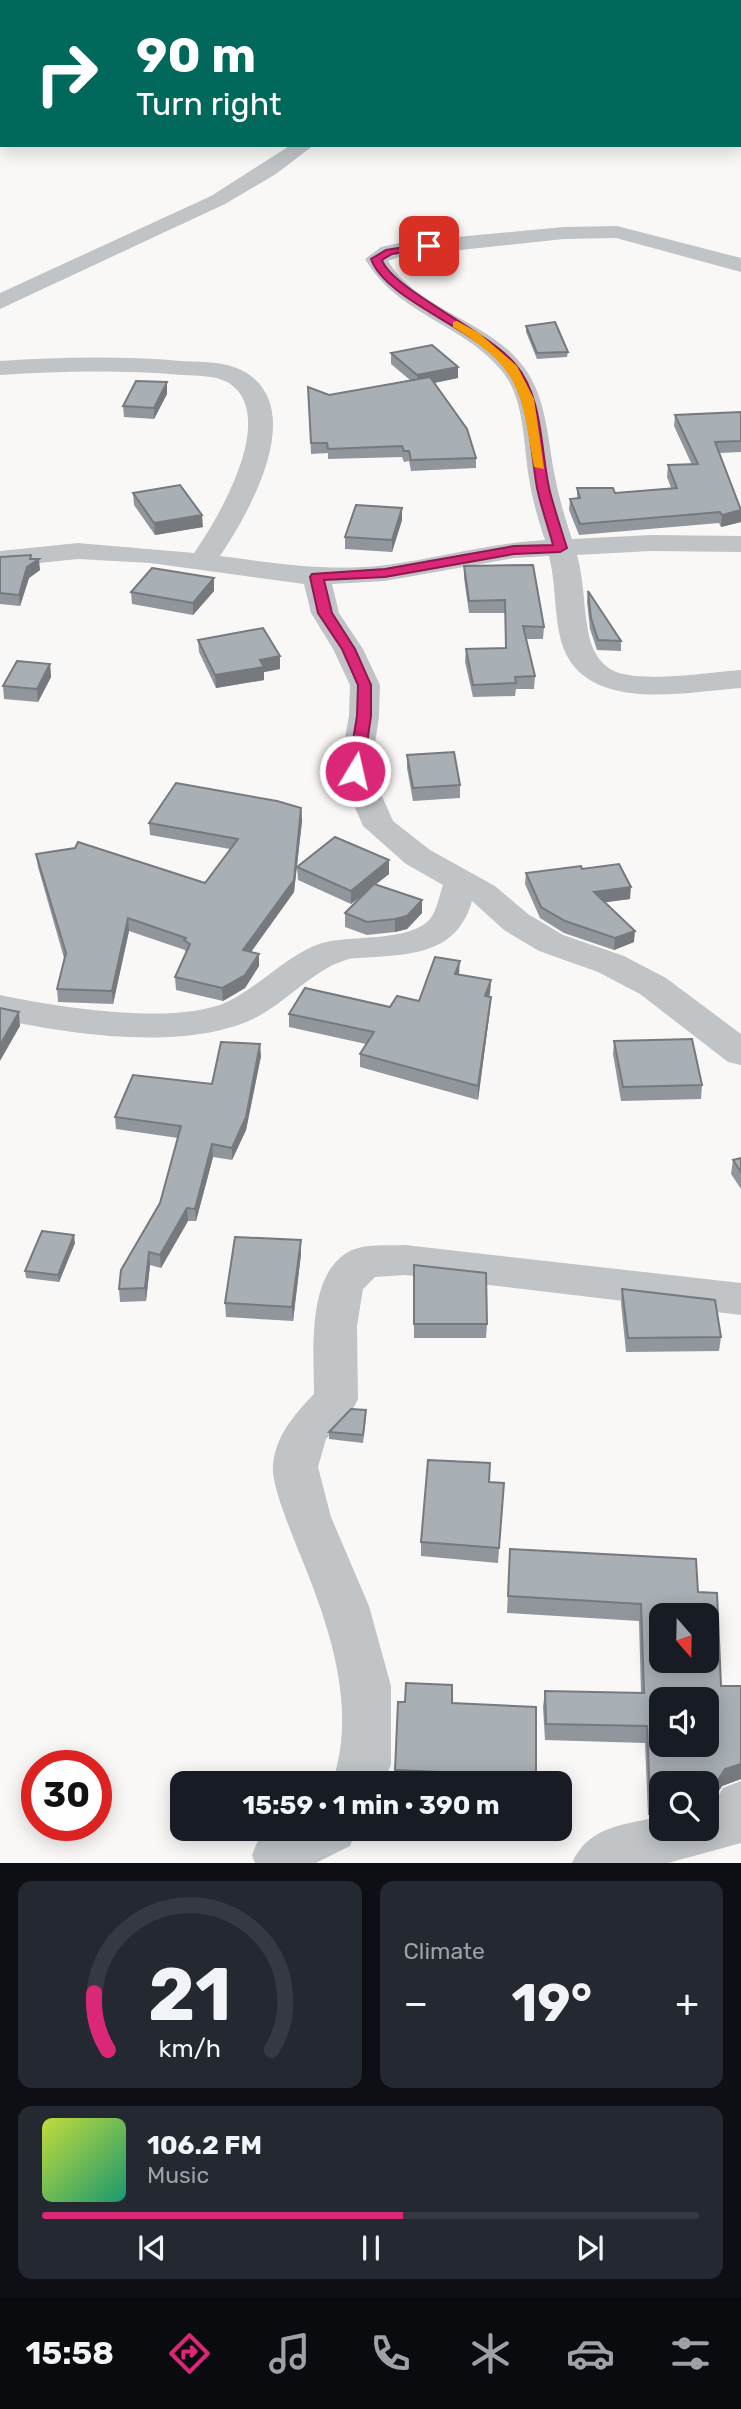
<!DOCTYPE html>
<html lang="en">
<head>
<meta charset="utf-8">
<style>
  body { margin:0; font-family:Rubik,sans-serif; background:#242831; color:#f1f3f6; height:100vh; display:flex; flex-direction:column; font-size:26px; white-space:nowrap }
  * { box-sizing:border-box; margin:0 }
  p { font-size:23px; color:#9ea1a6 }
  .icon { flex:none; width:38px; height:38px; fill:none; stroke:currentColor; stroke-width:2; stroke-linecap:round; stroke-linejoin:round }
  .map { position:relative; height:1863px; overflow:hidden }
  .details { display:flex; flex-direction:column; gap:18px; padding:18px; background:#0d0f14; flex:1 }
  .details>* { flex:none }
  .guide { position:absolute; left:0px; top:0px; width:742px; height:147px; box-shadow:0 4px 18px #0003; background:#00695c; color:#fff; overflow:hidden }
  .needle { width:46px; rotate:160deg }
  .controls { position:absolute; left:649px; top:1603px; display:grid; gap:14px }
  .controls a { display:grid; place-items:center; width:70px; height:70px; border-radius:14px; background:#171b24; box-shadow:0 4px 18px #0003; font-size:35px }
  .speed { position:absolute; left:21px; top:1750px; display:flex; gap:14px; font-size:35px; font-weight:700; text-align:center }
  .speed>* { display:grid; place-content:center; width:91px; height:91px; border-radius:50%; background:#171b24; box-shadow:0 4px 18px #0003; line-height:1 }
  .speed .limit { border:10px solid #d22; background:#fff; color:#111 }
  .pin { position:absolute; display:grid; place-items:center; width:60px; height:60px; color:#fff; margin:-30px; border-radius:14px; box-shadow:0 4px 10px #0006 }
  .me { position:absolute; width:77px; margin:-38px; rotate:9deg; stroke-linejoin:round; filter:drop-shadow(0 0 5px #0008) }
  .turn { display:flex; align-items:center; gap:24px; height:147px; padding:0 21px; font-size:32px }
  .turn .icon { width:91px; height:91px; stroke-width:2.5 }
  .turn b { display:block; font-size:49px; line-height:60px }
  .big { font-size:52px; font-weight:700; line-height:1.1 }
  .details .widget { flex:1; display:flex; flex-direction:column; justify-content:center; gap:10px; min-width:0; padding:0 24px; border-radius:14px; background:#242831 }
  .details .dial { align-items:center; gap:0 }
  .dial svg { height:182px; overflow:visible; fill:none; stroke:#363941; stroke-width:7; stroke-linecap:round; text-anchor:middle }
  .dial text { fill:#f1f3f6; stroke:none }
  .song { display:flex; align-items:center; gap:21px }
  .cover { width:84px; height:84px; border-radius:10px; background:linear-gradient(135deg,hsl(70 70% 55%),hsl(160 70% 35%)) }
  .played { height:7px; border-radius:4px; background:linear-gradient(90deg,#db2777 55%,#363941 55%) }
  .keys { display:flex; justify-content:space-around; direction:ltr }
  .heat { display:flex; justify-content:space-between; align-items:center; font-size:38px; direction:ltr }
  .details .tiles { flex:1; display:grid; gap:18px; grid-template-columns:1fr 1fr }
  .widget:last-child { grid-column:span 2 }
  .trip { position:absolute; left:170px; top:1771px; width:402px; height:70px; border-radius:14px; background:#171b24; box-shadow:0 4px 18px #0003; font-weight:700; line-height:70px; text-align:center }
  .tab-bar { display:flex; height:112px; justify-content:space-around; align-items:center; background:#090b0e; color:#9ea1a6 }
  .tab-bar .icon { width:49px; height:49px }
  .tab-bar .active { color:#db2777 }
  .tab-bar b { font-size:32px; color:#f1f3f6 }
  .map>svg:first-child { display:block }
</style>
</head>
<body>
<div class="map">
<svg width="741" height="1863" viewBox="0 0 741 1863">
  <rect width="100%" height="100%" fill="#f9f8f6"/>
  <g fill="none" stroke-linecap="round" stroke-linejoin="round">
    <g fill="#c0c4c7" fill-rule="evenodd">
      <polygon points="502,0 556,0 501,2"/>
      <rect x="0" y="8" width="2" height="10"/>
      <polygon points="291,145 314,145 276,174 225,204 0,309 0,293 211,196"/>
      <path d="M617,226L741,258V272L616,238L564,239L403,256L388,261C417,309 483,319 519,361C547,393 547,437 555,477C559,498 565,518 572,539L651,535L741,536V552L651,551L577,555C585,583 583,612 590,640C594,653 600,663 612,670C638,684 711,672 741,670V688C684,692 582,715 561,641C554,614 556,584 549,556L514,558L385,581L332,584L339,613L363,649L380,685L379,716L371,771L393,821L430,850L495,886L528,914L563,935L624,956L666,978L741,1034V1065L728,1062L640,994L598,972L539,951L504,930L472,901C458,950 419,954 375,957C365,958 352,957 343,961C314,970 283,1005 253,1019C185,1051 72,1035 0,1019V995C56,1007 175,1026 227,1002C259,987 289,953 322,943C351,935 411,942 430,919C437,910 439,896 443,885L406,864L363,826L339,771L349,716L350,685L333,649L311,613L304,584L150,563L78,559L0,567V551L78,543L194,553C218,519 279,416 229,383C216,375 197,376 182,375C121,370 61,371 0,375V361C61,357 120,356 181,361C200,362 225,361 243,371C310,407 248,515 220,556C276,563 328,572 386,565C439,558 491,543 545,540C538,519 532,499 529,478C523,443 525,398 501,370C462,323 398,315 365,259L381,247L403,242L564,227Z"/>
      <path d="M405,1245L741,1283V1315L405,1275L375,1277L363,1289L357,1326L358,1399L352,1411L326,1439L318,1467L331,1517L369,1606L391,1686V1764L384,1783H332C359,1705 327,1620 297,1547C290,1529 271,1484 273,1466C275,1436 295,1414 314,1394C314,1351 306,1274 350,1251C366,1243 388,1246 405,1245Z"/>
      <path d="M741,1781V1843L668,1863H572C589,1825 625,1825 662,1816V1829H707V1804L715,1802L723,1788Z"/>
      <polygon points="278,1829 357,1829 350,1846 316,1863 255,1863 252,1855 259,1838"/>
    </g>
  </g>
  <g fill="#90969c">
    <polygon points="360,0 421,0 419,2 369,2"/>
    <polygon points="526,326 568,352 567,357 537,359 526,332"/>
    <polygon points="391,353 458,378 435,383 476,458 476,468 411,471 409,461 404,462 402,457 328,459 328,453 311,454 308,387 329,395 410,380 391,364"/>
    <polygon points="167,394 154,419 124,417 123,406"/>
    <polygon points="741,412 741,452 719,453 741,522 721,527 719,523 579,535 569,510 570,499 577,498 577,488 615,493 671,488 667,477 668,465 692,465 674,426 675,415"/>
    <polygon points="133,493 203,527 155,535 134,505"/>
    <polygon points="402,520 392,552 345,549 345,537"/>
    <polygon points="0,557 32,559 40,570 29,578 20,606 0,604"/>
    <polygon points="464,566 544,627 543,639 526,639 535,676 534,689 516,689 515,696 473,697 465,662 466,649 505,648 505,613 469,613 464,578"/>
    <polygon points="214,591 193,615 132,604 131,592"/>
    <polygon points="588,591 621,641 621,651 597,650 590,629 587,602"/>
    <polygon points="198,640 280,669 264,672 264,680 216,688 199,652"/>
    <polygon points="50,664 51,677 38,702 4,699 3,686"/>
    <polygon points="407,755 460,785 460,798 413,801 407,768"/>
    <polygon points="301,808 302,821 294,892 251,952 259,954 259,966 245,988 223,1001 176,990 175,977 186,953 185,950 129,931 113,1004 58,1002 57,989 64,958 38,867 36,854 205,883 230,849 150,835 149,823"/>
    <polygon points="297,867 389,874 376,884 422,900 422,913 407,929 395,932 367,935 345,927 345,913 365,893 351,904 298,880"/>
    <polygon points="582,869 630,899 605,902 634,942 614,950 564,933 540,918 525,884 526,873"/>
    <polygon points="459,975 491,980 490,993 489,997 490,1010 478,1100 360,1067 360,1054 366,1044 289,1027 289,1014 390,1007 419,1001"/>
    <polygon points="614,1041 702,1085 701,1099 621,1101 613,1054"/>
    <polygon points="261,1056 246,1130 232,1160 213,1157 196,1221 188,1221 161,1268 150,1265 146,1301 120,1302 119,1289 160,1203 178,1138 116,1129 115,1117 212,1084"/>
    <polygon points="741,1158 741,1189 731,1174 733,1160"/>
    <polygon points="301,1240 301,1254 293,1321 226,1317 225,1303"/>
    <polygon points="75,1243 59,1282 26,1278 25,1271"/>
    <polygon points="414,1265 487,1324 486,1338 414,1338"/>
    <polygon points="622,1289 721,1337 719,1351 626,1352 621,1303"/>
    <polygon points="366,1418 363,1443 329,1439 329,1432"/>
    <polygon points="489,1482 504,1483 498,1563 421,1556 421,1542"/>
    <polygon points="510,1549 698,1592 721,1686 741,1686 741,1779 722,1786 713,1800 707,1802 707,1783 662,1783 662,1816 648,1815 645,1743 545,1740 543,1707 545,1691 641,1693 639,1621 507,1613"/>
    <polygon points="405,1702 452,1703 536,1776 535,1783 395,1783 395,1770"/>
  </g>
  <g fill="#767a7f">
    <polygon points="458,367 458,378 417,386 417,375"/>
    <polygon points="167,382 167,394 154,419 154,408"/>
    <polygon points="402,508 402,520 392,552 392,540"/>
    <polygon points="741,510 741,522 721,527 722,515"/>
    <polygon points="202,515 203,527 155,535 154,523"/>
    <polygon points="31,555 32,564 39,559 40,570 29,578 20,606 19,595"/>
    <polygon points="214,578 214,591 193,615 193,603"/>
    <polygon points="280,656 280,669 264,672 264,680 216,688 215,675 260,660"/>
    <polygon points="50,664 51,677 38,702 37,689"/>
    <polygon points="301,808 302,821 294,892 243,963 243,950"/>
    <polygon points="389,860 389,874 351,904 351,891"/>
    <polygon points="631,887 630,899 593,904 594,892"/>
    <polygon points="422,900 422,913 407,929 395,932 395,919"/>
    <polygon points="128,918 129,931 113,1004 112,991"/>
    <polygon points="635,931 634,942 614,950 615,938"/>
    <polygon points="259,954 259,966 245,988 223,1001 222,988"/>
    <polygon points="460,961 459,974 454,987 455,974"/>
    <polygon points="491,980 490,993 485,1009 485,996"/>
    <polygon points="491,997 490,1010 478,1100 478,1086"/>
    <polygon points="19,1012 20,1026 0,1061 0,1045"/>
    <polygon points="260,1044 261,1056 246,1130 232,1160 232,1148"/>
    <polygon points="212,1144 213,1157 196,1221 195,1209"/>
    <polygon points="187,1208 188,1221 161,1268 160,1255"/>
    <polygon points="74,1235 75,1243 59,1282 58,1275"/>
    <polygon points="301,1240 301,1254 293,1321 292,1307"/>
    <polygon points="149,1252 150,1265 146,1301 145,1288"/>
    <polygon points="741,1764 741,1779 722,1786 713,1800 707,1802 708,1786 725,1769"/>
  </g>
  <g fill="#a8afb5" stroke="#767a7f" stroke-width="2" fill-rule="evenodd">
    <polygon points="555,322 568,352 537,353 526,326"/>
    <polygon points="432,345 458,367 417,375 391,353"/>
    <polygon points="430,377 467,429 476,458 411,460 409,451 404,451 402,446 328,449 327,443 311,443 308,387 329,395"/>
    <polygon points="136,381 167,382 154,408 123,406"/>
    <polygon points="741,412 741,441 715,442 741,510 722,515 720,512 580,524 570,499 580,498 577,488 613,488 615,493 677,488 668,465 698,464 675,415"/>
    <polygon points="180,485 202,515 154,523 133,493"/>
    <polygon points="356,505 402,508 392,540 345,537"/>
    <polygon points="31,555 30,559 39,559 27,567 19,595 0,593 0,557"/>
    <polygon points="533,565 544,627 523,626 535,676 515,677 516,683 473,685 466,649 506,648 505,600 469,601 464,566"/>
    <polygon points="152,568 214,578 193,603 131,592"/>
    <polygon points="588,591 621,641 598,640 591,618"/>
    <polygon points="263,628 280,656 260,660 264,667 215,675 198,640"/>
    <polygon points="17,661 50,664 37,689 3,686"/>
    <polygon points="454,752 460,785 413,788 407,755"/>
    <polygon points="176,783 277,801 301,808 294,880 243,950 259,954 245,975 222,988 175,977 190,944 184,940 186,938 128,918 112,991 57,989 66,953 36,854 75,848 78,842 205,883 238,839 149,823"/>
    <polygon points="335,837 389,860 351,891 297,867"/>
    <polygon points="619,864 631,887 594,892 635,931 615,938 565,921 541,907 526,873 581,866 582,869"/>
    <polygon points="374,884 422,900 407,916 395,919 367,922 345,913"/>
    <polygon points="435,957 460,961 455,974 491,980 485,996 491,997 478,1086 360,1054 374,1032 289,1014 305,988 390,1007 397,996 419,1001"/>
    <polygon points="0,1008 19,1012 0,1045"/>
    <polygon points="692,1039 702,1085 623,1087 614,1041"/>
    <polygon points="221,1042 260,1044 246,1117 232,1148 212,1144 195,1209 187,1208 160,1255 149,1252 145,1288 119,1289 121,1270 160,1203 181,1126 115,1117 133,1075 212,1084"/>
    <polygon points="741,1158 741,1172 733,1160"/>
    <polygon points="42,1231 74,1235 58,1275 25,1271"/>
    <polygon points="235,1237 301,1240 292,1307 225,1303"/>
    <polygon points="414,1265 486,1273 487,1324 414,1324"/>
    <polygon points="622,1289 715,1300 721,1337 628,1338"/>
    <polygon points="351,1409 366,1410 363,1435 329,1432"/>
    <polygon points="428,1460 490,1463 489,1482 504,1483 499,1548 421,1542"/>
    <path d="M510,1549L696,1559L698,1592L717,1593L721,1686H741V1764L725,1769L716,1783L708,1786L707,1801V1783H662V1799L650,1798L647,1726L546,1724L545,1691L644,1693L641,1604L508,1596ZM662,1615H707V1661H662ZM662,1699H707V1745H662Z"/>
    <polygon points="406,1683 452,1685 452,1703 536,1707 536,1776 395,1770 398,1702 405,1702"/>
  </g>
  <path fill="#db2777" stroke="#8e194d" stroke-width="2" d="M429,243L433,244V248L392,254L382,260C392,289 489,332 515,364C544,398 540,451 550,492C555,511 561,529 567,548L560,552L514,554L385,577L324,580L332,613L355,649L371,685V716L363,771L355,775L348,771L357,716L358,685L342,649L318,613L310,577L312,574L385,569L514,546L553,545C548,526 541,507 537,488C530,449 531,402 507,369C479,329 386,301 371,259L386,250Z"/>
  <path fill="#f59e0b" d="M457,321L479,333L517,366L534,399L544,469L534,467C521,392 522,369 453,327V322Z"/>
</svg>
<div class="controls">
<a><svg class="needle" viewBox="-14 -14 28 28"><path d="M0-13l5 13h-10z" fill="#e53935"/><path d="M0 13l5-13h-10z" fill="#9ea1a6"/></svg></a>
<a><svg class="icon" aria-label="sound" viewBox="0 0 24 24"><path d="M4 9h4l5-4v14l-5-4H4zM17 9q2 3 0 6"/></svg></a>
<a><svg class="icon" aria-label="search" viewBox="0 0 24 24"><circle cx="10" cy="10" r="6"/><path d="M15 15l6 6"/></svg></a>
</div>
<div class="speed"><div class="limit">30</div></div>
<div class="pin" style="left:429px;top:246px;background:#d93025"><svg class="icon" aria-label="arrive" viewBox="0 0 24 24"><path d="M6 21V4h12l-3 4 3 4H6"/></svg></div>
<svg class="me" style="left:355px;top:771px" viewBox="-20 -20 40 40"><circle r="17" fill="#db2777" stroke="#fff" stroke-width="3"/><path d="M0-11L8 9 0 5-8 9z" fill="#fff"/></svg>
<div class="trip">15:59 · 1 min · 390 m</div>
<div class="guide">
<div class="turn"><svg class="icon" aria-label="right" viewBox="0 0 24 24"><path d="M7 20v-9h11M14 6l5 5-5 5"/></svg><div><b>90 m</b>Turn right</div></div>
</div>
</div>
<section class="details">
<div class="tiles">
<div class="widget dial"><svg viewBox="0 0 100 80">
<path d="M14 69A42 42 0 1 1 86 69"/>
<path d="M14 69A42 42 0 0 1 8 44" stroke="#db2777"/>
<text x="50" y="56" font-size="32" font-weight="700">21</text>
<text x="50" y="72" font-size="11">km/h</text>
</svg></div>
<div class="widget"><p>Climate</p>
<div class="heat"><a>−</a><b class="big">19°</b><a>+</a></div>
</div>
<div class="widget">
<div class="song"><i class="cover"></i><div><b>106.2 FM</b><p>Music</p></div></div>
<div class="played"></div>
<div class="keys"><svg class="icon" aria-label="previous" viewBox="0 0 24 24"><path d="M18 5L8 12l10 7zM5 5v14"/></svg><svg class="icon" aria-label="pause" viewBox="0 0 24 24"><path d="M8 5v14M16 5v14"/></svg><svg class="icon" aria-label="next" viewBox="0 0 24 24"><path d="M6 5l10 7-10 7zM19 5v14"/></svg></div>
</div>
</div>
</section>
<nav class="tab-bar">
<b>15:58</b>
<svg class="icon active" aria-label="directions" viewBox="0 0 24 24"><path d="M12 3l9 9-9 9-9-9zM9 14v-3h6M13 9l2 2-2 2"/></svg>
<svg class="icon" aria-label="music" viewBox="0 0 24 24"><path d="M9 18V5l10-2v13"/><circle cx="6" cy="18" r="3"/><circle cx="16" cy="16" r="3"/></svg>
<svg class="icon" aria-label="phone" viewBox="0 0 24 24"><path d="M5 4h4l2 5-3 2q2 4 5 5l2-3 5 2v4C11 20 4 13 5 4z"/></svg>
<svg class="icon" aria-label="climate" viewBox="0 0 24 24"><path d="M12 3v18M4 7l16 10M4 17L20 7"/></svg>
<svg class="icon" aria-label="car" viewBox="0 0 24 24"><path d="M5 17H2v-5l4-1 3-4h7l3 4 3 1v5h-3M9 17h6M6 11h13"/><circle cx="7" cy="17" r="2"/><circle cx="17" cy="17" r="2"/></svg>
<svg class="icon" aria-label="filters" viewBox="0 0 24 24"><path d="M4 7h16M4 17h16"/><circle cx="9" cy="7" r="2"/><circle cx="15" cy="17" r="2"/></svg>
</nav>
</body>
</html>
